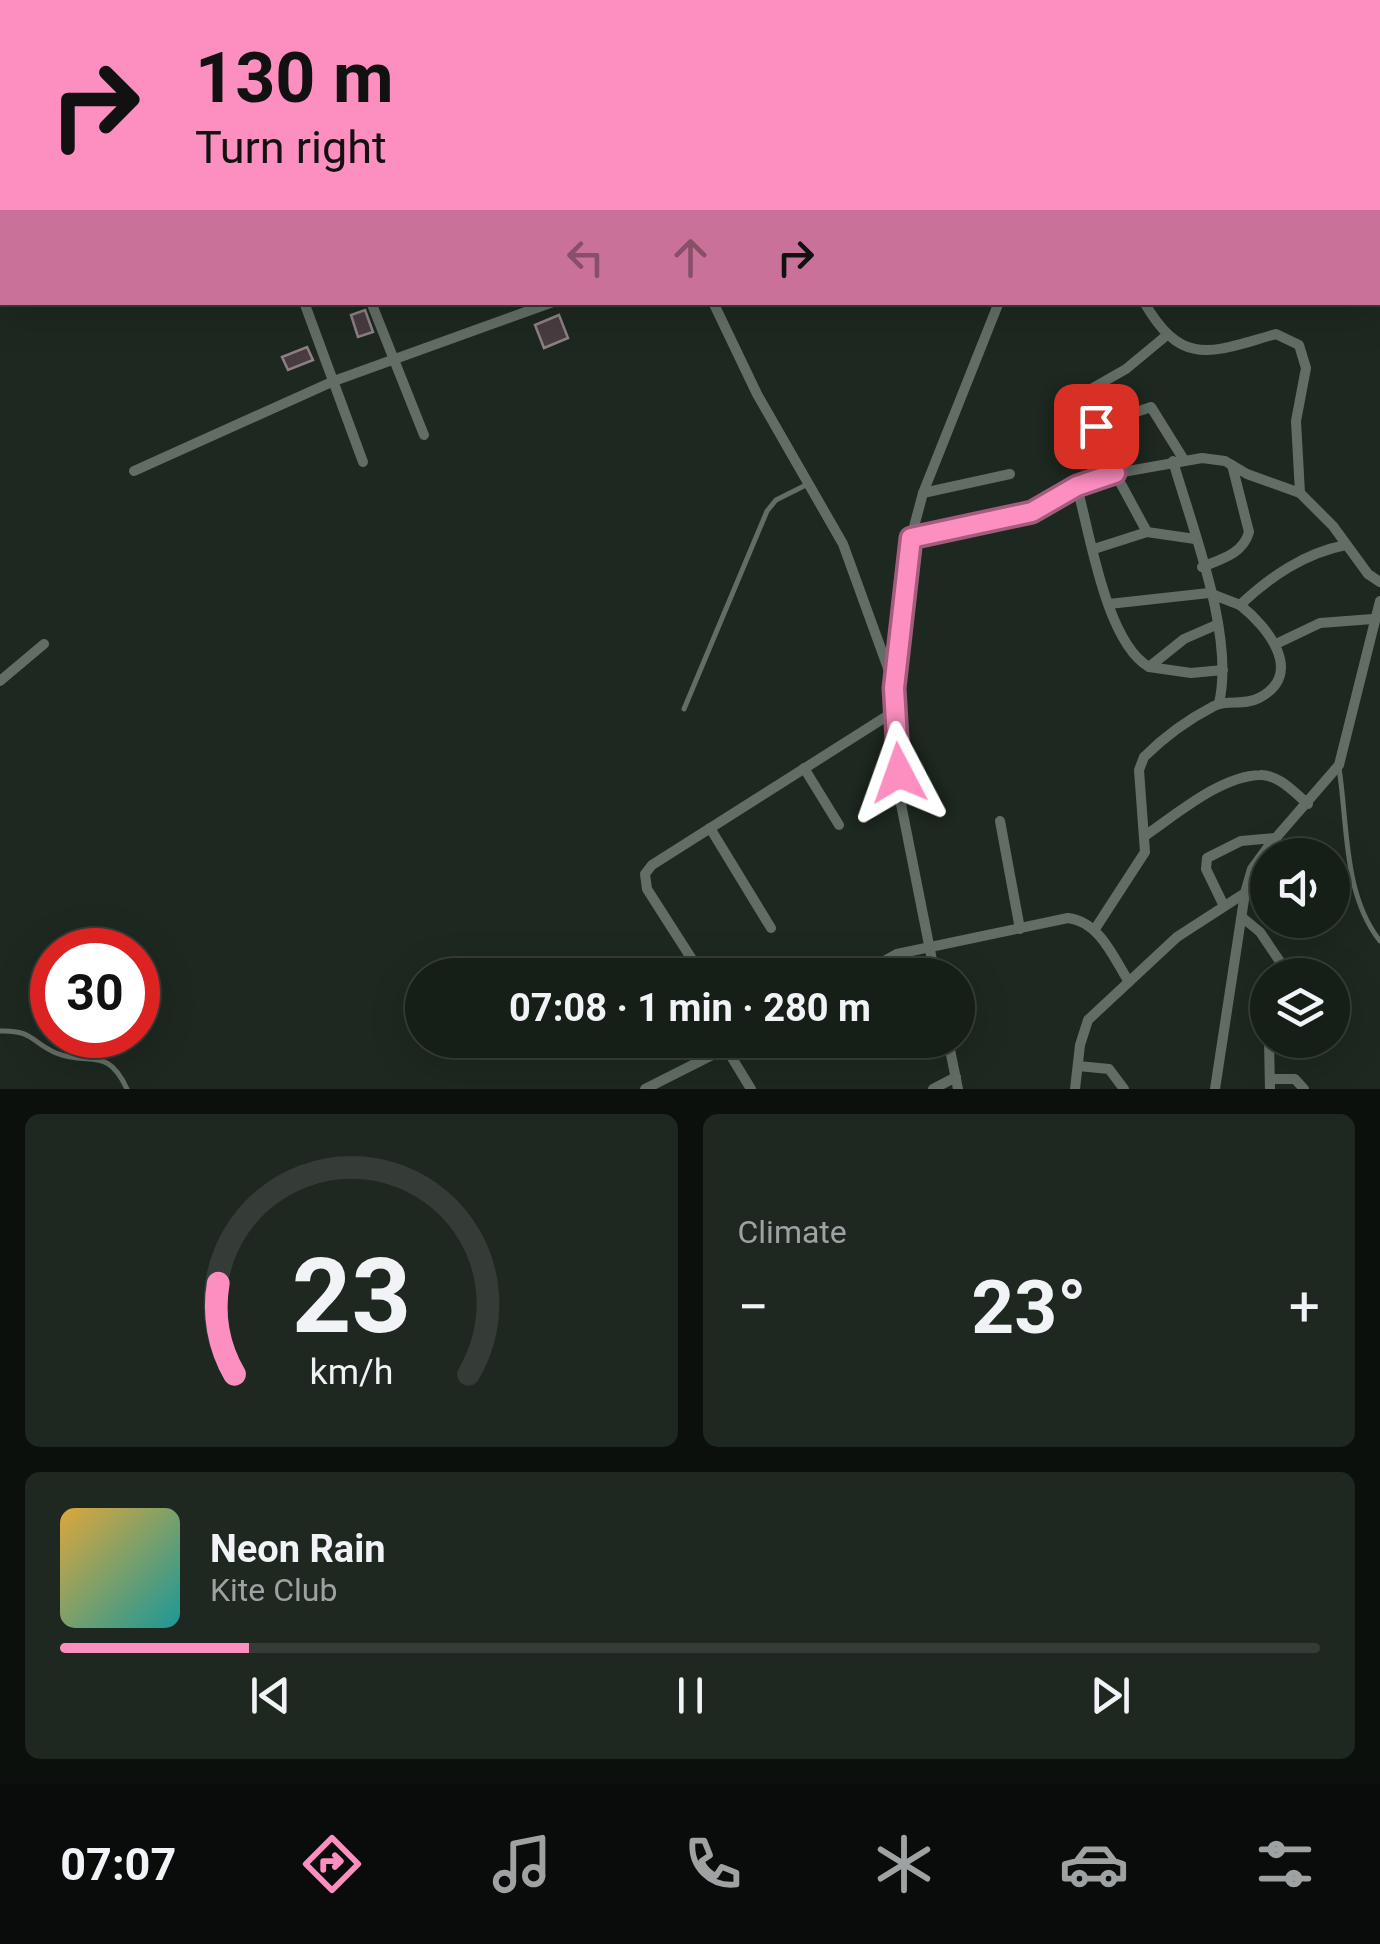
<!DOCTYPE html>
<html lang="en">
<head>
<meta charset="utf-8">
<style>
  body { margin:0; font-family:Roboto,sans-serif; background:#1f2721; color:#f1f3f6; height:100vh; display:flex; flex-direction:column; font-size:38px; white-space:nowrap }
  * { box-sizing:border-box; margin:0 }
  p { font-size:32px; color:#9ea2a2 }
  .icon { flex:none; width:55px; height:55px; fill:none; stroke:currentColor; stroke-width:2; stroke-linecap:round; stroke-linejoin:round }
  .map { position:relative; height:1089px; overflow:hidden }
  .sheet { display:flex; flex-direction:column; gap:25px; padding:25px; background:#0c100d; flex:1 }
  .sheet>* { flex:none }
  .top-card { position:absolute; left:0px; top:0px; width:1380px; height:305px; box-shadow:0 10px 40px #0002,0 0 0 2px #353c37; background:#fd8ec0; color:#111; overflow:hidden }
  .controls { position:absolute; left:1250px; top:838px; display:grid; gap:20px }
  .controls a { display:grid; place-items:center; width:100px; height:100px; border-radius:50%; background:#161e18; box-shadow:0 10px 40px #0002,0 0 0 2px #353c37; font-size:50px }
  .speed { position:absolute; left:30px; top:928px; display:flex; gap:20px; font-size:50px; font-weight:700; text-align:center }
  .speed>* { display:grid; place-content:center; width:130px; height:130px; border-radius:50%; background:#161e18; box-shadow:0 10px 40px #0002,0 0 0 2px #353c37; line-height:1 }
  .speed .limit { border:15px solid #d22; background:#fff; color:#111 }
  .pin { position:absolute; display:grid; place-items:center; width:85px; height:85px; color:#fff; margin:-42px; border-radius:20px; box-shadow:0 5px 15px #0006 }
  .me { position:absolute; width:110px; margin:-55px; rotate:356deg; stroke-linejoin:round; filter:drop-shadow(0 0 8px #0008) }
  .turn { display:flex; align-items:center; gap:35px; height:210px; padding:0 30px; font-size:45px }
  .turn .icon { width:130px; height:130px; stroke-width:2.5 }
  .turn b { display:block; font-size:70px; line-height:85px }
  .lanes { display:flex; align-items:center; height:95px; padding:0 30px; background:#0003; justify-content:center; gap:50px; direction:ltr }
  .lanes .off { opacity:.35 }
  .big { font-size:75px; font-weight:700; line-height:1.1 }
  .sheet .tile { flex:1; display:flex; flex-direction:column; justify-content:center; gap:15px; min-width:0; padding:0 35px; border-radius:15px; background:#1f2721 }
  .sheet .dial { align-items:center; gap:0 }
  .dial svg { height:260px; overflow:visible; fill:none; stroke:#353c37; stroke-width:7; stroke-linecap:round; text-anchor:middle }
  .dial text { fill:#f1f3f6; stroke:none }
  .song { display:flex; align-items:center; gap:30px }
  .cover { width:120px; height:120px; border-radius:15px; background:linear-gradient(135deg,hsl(40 70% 55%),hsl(180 70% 35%)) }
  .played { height:10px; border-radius:5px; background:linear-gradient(90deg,#fd8ec0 15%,#353c37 15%) }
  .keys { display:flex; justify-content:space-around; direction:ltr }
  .heat { display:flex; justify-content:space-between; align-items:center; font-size:55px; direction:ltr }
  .sheet .tiles { flex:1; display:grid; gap:25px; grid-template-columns:1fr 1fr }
  .tile:last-child { grid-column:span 2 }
  .trip { position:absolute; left:405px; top:958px; width:570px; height:100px; border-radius:50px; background:#161e18; box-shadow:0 10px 40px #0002,0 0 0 2px #353c37; font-weight:700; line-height:100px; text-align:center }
  .tab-bar { display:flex; height:160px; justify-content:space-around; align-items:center; background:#090c0a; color:#9ea2a2 }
  .tab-bar .icon { width:70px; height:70px }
  .tab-bar .active { color:#fd8ec0 }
  .tab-bar b { font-size:45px; color:#f1f3f6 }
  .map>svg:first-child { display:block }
</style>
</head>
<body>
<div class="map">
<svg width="1380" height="1089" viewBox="0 0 1380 1089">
  <rect width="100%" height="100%" fill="#1d2820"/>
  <g fill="#493c41" stroke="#8e7f85" stroke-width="2.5">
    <polygon points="365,310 373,332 358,337 351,315"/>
    <polygon points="559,315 568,338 544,348 535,325"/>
    <polygon points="307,347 313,360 288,370 282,357"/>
  </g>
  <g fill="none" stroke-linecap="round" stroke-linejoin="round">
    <g stroke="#626e65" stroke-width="5">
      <polyline points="684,709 767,511 776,500 806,485"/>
      <path d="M1339,768C1348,826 1343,894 1380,941"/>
      <path d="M0,1031C33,1030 31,1042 56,1053C90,1067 107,1045 127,1089"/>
    </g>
    <g stroke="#626e65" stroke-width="10">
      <polyline points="630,0 630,2"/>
      <polyline points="962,0 964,2"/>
      <polyline points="991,0 992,2"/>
      <polyline points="1066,2 1069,0"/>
      <polyline points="304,302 363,462"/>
      <polyline points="371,302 424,435"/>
      <polyline points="713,302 757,394 843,544 893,682"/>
      <path d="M1144,302C1183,370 1214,351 1276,334L1299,345L1306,368L1296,421L1300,493"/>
      <polyline points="1095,426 1151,407 1184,460"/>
      <path d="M1173,461C1192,528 1235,635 1219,703"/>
      <polyline points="134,471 334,381 553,302"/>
      <path d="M1077,487C1090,534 1106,642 1149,667"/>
      <polyline points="923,493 1010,474"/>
      <polyline points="1147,532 1115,473 1084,393 1126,369 1167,335"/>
      <polyline points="911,538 1032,512 1100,476 1202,458 1225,461 1247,474 1300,493 1333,526 1368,574 1380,582"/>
      <polyline points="1094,549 1147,532 1195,539"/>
      <path d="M1202,567C1221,559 1243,554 1249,532L1232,465"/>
      <path d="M1109,604L1209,593L1240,605C1270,577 1304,553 1346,545"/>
      <polyline points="1216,625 1184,639 1149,667 1191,673 1223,670"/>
      <polyline points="1276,644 1320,623 1373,619"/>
      <polyline points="0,681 44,644"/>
      <polyline points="804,768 839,825"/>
      <polyline points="1000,821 1020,929"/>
      <polyline points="710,828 771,928"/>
      <path d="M1146,835C1177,814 1221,776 1260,775C1278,774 1295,793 1308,804"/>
      <polyline points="1223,904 1206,869 1207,858 1241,841 1276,838"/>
      <polyline points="1243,918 1260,932 1289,975"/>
      <path d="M1095,929L1145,852L1139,770L1144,757C1164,737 1189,719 1214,706C1228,699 1244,706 1259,698C1306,674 1267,626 1240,605"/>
      <polyline points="681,975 696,965"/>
      <polyline points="702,975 647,889 645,874 652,865 895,711"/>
      <path d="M859,975L897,954L1068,918C1100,922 1113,957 1129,982"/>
      <polyline points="935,975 901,804 895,688 911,538 923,493 999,302"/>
      <polyline points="948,1040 958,1089"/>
      <polyline points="1269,1040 1270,1089"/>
      <polyline points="726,1048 751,1089"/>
      <polyline points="1078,1066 1109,1069 1124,1089"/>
      <polyline points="1273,1079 1295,1079 1304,1089"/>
      <polyline points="645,1089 742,1040"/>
      <polyline points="933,1089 956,1077"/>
      <polyline points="1075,1089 1080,1045 1088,1020 1177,937 1245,893 1252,869 1268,847 1339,765 1380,601"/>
      <polyline points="1215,1089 1245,893"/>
    </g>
  </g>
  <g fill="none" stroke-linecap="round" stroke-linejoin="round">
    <defs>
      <polyline id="route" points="899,773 894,688 911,538 1032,512 1077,486 1115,473 1096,426"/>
    </defs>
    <use href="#route" stroke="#a45c7d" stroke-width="25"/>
    <use href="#route" stroke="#fd8ec0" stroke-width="18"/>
  </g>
</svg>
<div class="controls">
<a><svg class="icon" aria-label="sound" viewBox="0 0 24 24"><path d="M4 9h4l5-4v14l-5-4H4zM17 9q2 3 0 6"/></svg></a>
<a><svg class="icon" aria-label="layers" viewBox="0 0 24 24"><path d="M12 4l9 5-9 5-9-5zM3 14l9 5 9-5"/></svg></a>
</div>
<div class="speed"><div class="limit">30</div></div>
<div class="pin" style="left:1096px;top:426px;background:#d93025"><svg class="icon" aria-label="arrive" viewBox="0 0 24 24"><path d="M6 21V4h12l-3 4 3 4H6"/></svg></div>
<svg class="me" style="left:899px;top:773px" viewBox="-20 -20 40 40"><path d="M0-17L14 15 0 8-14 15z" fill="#fd8ec0" stroke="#fff" stroke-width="4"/></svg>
<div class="trip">07:08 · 1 min · 280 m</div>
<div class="top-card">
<div class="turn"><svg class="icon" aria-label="right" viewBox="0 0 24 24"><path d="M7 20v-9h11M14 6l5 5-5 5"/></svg><div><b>130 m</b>Turn right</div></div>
<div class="lanes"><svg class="icon off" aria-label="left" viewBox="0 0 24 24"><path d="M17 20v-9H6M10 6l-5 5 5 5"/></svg><svg class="icon off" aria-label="ahead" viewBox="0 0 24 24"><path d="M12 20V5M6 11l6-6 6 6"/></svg><svg class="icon" aria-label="right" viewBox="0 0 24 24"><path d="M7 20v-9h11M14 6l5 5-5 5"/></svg></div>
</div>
</div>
<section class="sheet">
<div class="tiles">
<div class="tile dial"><svg viewBox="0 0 100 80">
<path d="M14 69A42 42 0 1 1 86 69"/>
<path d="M14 69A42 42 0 0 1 9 41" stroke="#fd8ec0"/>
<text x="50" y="56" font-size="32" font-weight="700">23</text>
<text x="50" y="72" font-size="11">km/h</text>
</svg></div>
<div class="tile"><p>Climate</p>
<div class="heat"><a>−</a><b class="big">23°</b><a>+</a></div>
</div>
<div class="tile">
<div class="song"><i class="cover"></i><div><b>Neon Rain</b><p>Kite Club</p></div></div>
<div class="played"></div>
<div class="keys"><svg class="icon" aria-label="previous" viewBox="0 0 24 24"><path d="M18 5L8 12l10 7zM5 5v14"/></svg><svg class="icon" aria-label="pause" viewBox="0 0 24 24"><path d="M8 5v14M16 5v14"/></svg><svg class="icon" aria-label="next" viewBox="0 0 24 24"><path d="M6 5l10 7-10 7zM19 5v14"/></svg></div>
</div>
</div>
</section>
<nav class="tab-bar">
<b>07:07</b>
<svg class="icon active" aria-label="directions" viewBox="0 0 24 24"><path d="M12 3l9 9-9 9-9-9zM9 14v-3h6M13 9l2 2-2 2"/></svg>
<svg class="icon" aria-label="music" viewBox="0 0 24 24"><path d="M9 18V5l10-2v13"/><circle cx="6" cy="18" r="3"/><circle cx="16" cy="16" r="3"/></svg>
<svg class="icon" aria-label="phone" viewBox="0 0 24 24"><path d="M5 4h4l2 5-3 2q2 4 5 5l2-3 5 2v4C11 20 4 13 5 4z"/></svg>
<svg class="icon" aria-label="climate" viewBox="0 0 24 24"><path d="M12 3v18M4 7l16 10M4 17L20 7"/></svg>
<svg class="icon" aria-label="car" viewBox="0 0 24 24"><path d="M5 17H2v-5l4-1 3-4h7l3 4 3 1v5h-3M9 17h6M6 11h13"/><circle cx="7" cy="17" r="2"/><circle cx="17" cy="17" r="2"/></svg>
<svg class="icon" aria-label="filters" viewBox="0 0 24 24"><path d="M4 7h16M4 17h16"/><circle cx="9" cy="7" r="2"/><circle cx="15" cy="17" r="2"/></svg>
</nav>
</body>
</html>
